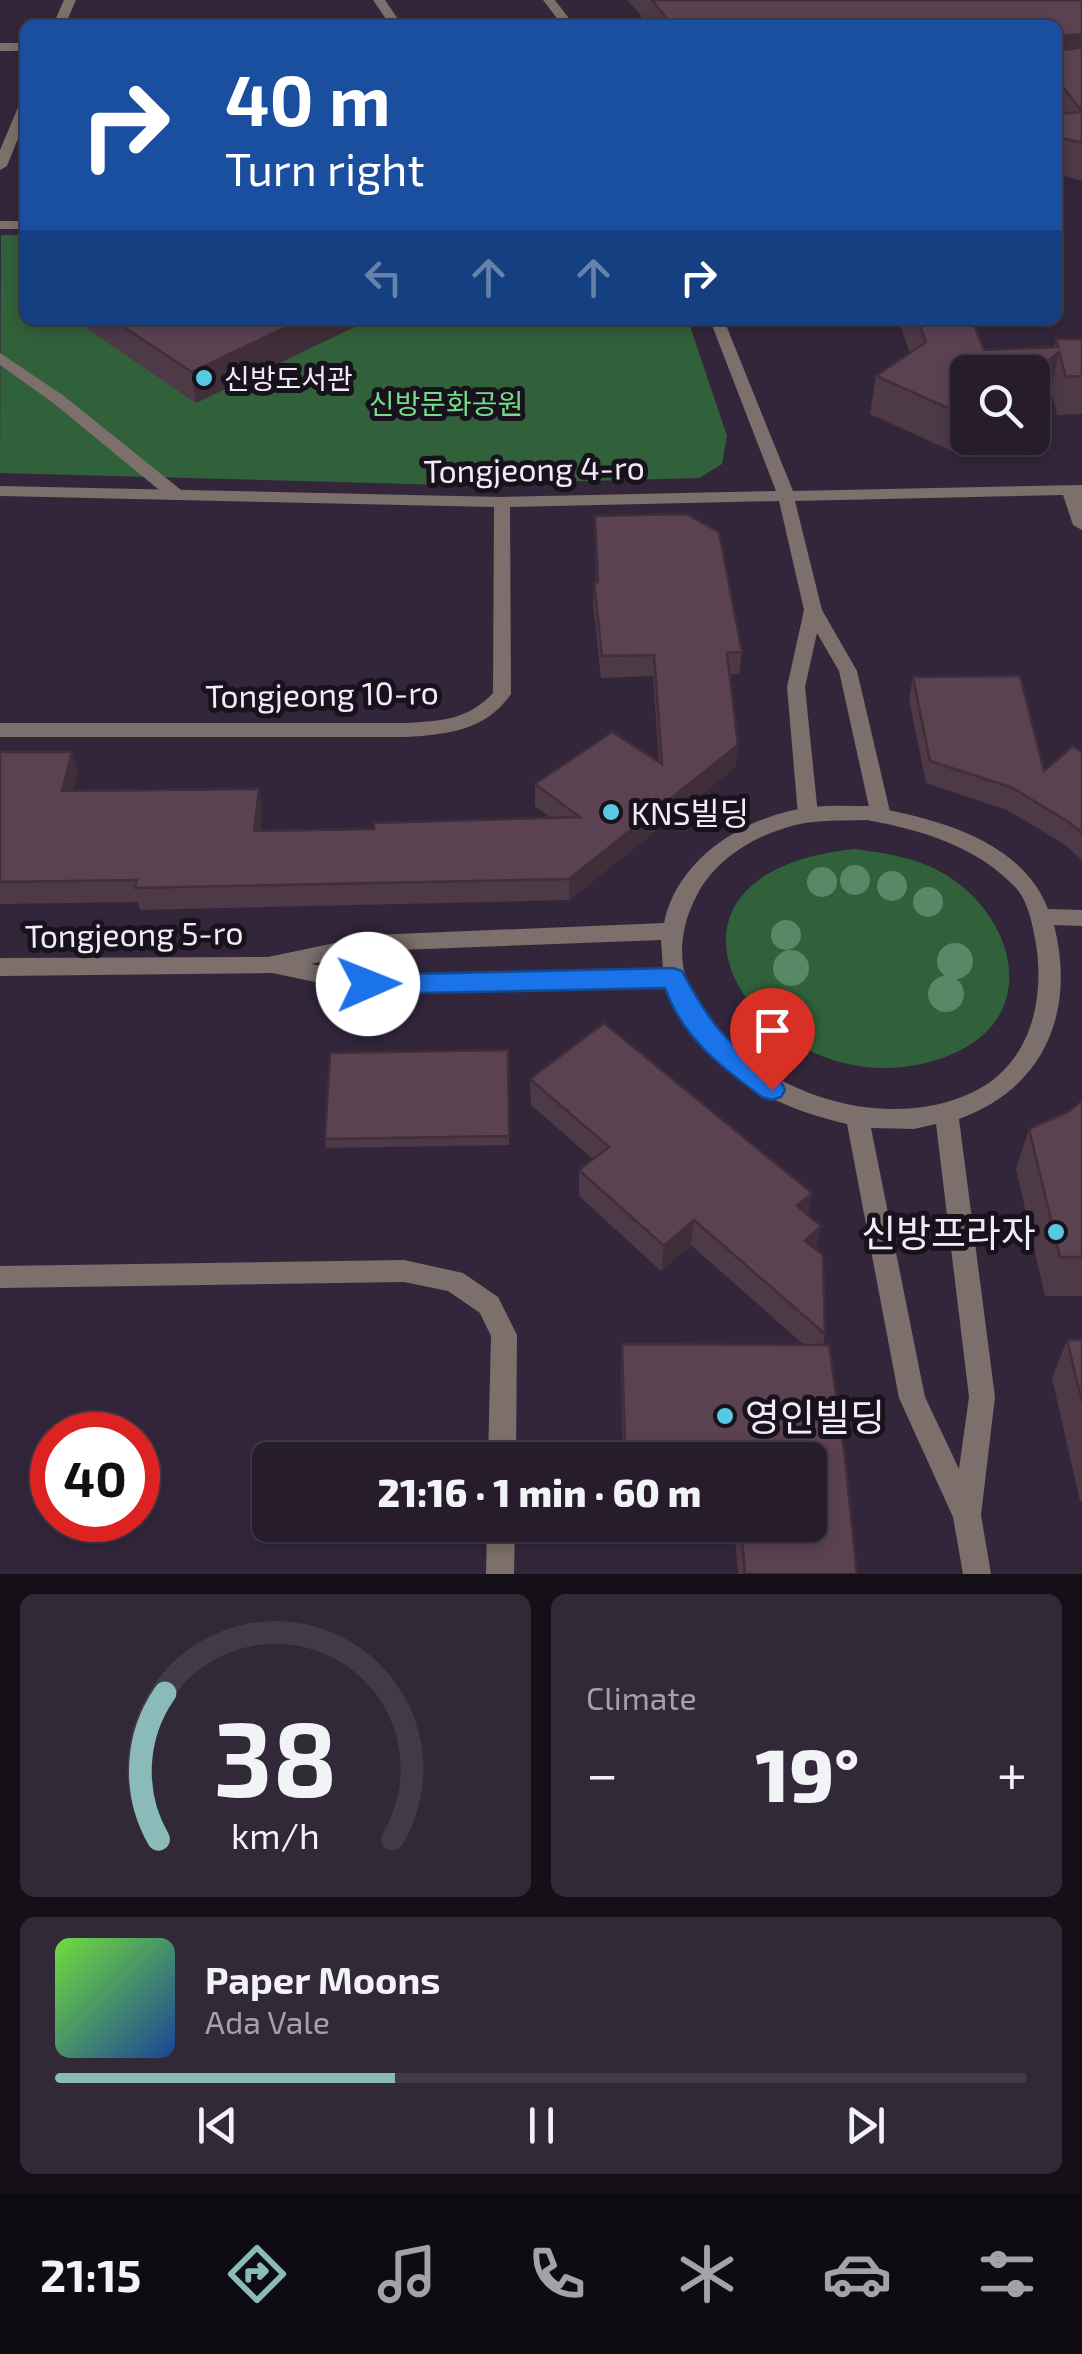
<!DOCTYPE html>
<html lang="en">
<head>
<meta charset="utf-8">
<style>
  body { margin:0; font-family:"Exo 2","Noto Sans KR",sans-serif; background:#322938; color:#f1f3f6; height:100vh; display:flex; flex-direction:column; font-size:38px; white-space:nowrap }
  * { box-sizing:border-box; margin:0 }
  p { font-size:32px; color:#a4a1a9 }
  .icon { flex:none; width:55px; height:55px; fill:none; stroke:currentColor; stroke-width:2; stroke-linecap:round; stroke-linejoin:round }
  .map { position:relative; height:1574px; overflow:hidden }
  .details { display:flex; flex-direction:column; gap:20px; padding:20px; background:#150f18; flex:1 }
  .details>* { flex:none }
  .top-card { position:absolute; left:20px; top:20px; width:1042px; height:305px; border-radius:15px; box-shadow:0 5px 15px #0003,0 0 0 2px #423a48; background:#1a4fa0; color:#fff; overflow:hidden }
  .controls { position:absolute; left:950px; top:355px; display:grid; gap:20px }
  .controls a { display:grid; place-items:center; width:100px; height:100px; border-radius:15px; background:#261c2c; box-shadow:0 5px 15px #0003,0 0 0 2px #423a48; font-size:50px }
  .speed { position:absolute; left:30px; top:1412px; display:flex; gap:20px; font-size:50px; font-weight:700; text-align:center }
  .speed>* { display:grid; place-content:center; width:130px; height:130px; border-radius:50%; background:#261c2c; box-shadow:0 5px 15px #0003,0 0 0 2px #423a48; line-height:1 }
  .speed .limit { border:15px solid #d22; background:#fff; color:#111 }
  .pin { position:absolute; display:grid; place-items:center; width:85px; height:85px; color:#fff; margin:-102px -42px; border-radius:50% 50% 50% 0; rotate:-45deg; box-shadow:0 0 10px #0007 }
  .pin .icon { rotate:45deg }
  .me { position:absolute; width:110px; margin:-55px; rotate:89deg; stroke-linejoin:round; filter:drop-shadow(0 0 8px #0008) }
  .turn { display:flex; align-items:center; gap:35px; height:210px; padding:0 40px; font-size:45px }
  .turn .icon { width:130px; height:130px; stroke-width:2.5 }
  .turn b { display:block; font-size:70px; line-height:85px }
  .lanes { display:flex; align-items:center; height:95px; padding:0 40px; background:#0003; justify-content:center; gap:50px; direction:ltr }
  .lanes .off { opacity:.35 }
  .big { font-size:75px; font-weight:800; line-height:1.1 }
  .details .card { flex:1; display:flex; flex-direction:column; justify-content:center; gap:15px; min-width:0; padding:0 35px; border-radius:15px; background:#322938 }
  .details .dial { align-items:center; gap:0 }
  .dial svg { height:260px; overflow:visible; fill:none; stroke:#423a48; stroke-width:7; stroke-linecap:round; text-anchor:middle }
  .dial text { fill:#f1f3f6; stroke:none }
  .song { display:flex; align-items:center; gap:30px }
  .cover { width:120px; height:120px; border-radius:15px; background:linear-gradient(135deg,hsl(100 70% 55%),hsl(220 70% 35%)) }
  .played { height:10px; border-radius:5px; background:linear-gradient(90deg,#8bbbb9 35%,#423a48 35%) }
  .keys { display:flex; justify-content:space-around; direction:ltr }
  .heat { display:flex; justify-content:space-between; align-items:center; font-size:55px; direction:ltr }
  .details .tiles { flex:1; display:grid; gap:20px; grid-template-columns:1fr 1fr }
  .card:last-child { grid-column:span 2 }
  .trip { position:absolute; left:252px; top:1442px; width:575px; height:100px; border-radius:15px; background:#261c2c; box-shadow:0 5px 15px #0003,0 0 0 2px #423a48; font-weight:800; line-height:100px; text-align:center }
  .tab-bar { display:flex; height:160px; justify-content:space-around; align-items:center; background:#0f0b12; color:#a4a1a9 }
  .tab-bar .icon { width:70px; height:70px }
  .tab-bar .on { color:#8bbbb9 }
  .tab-bar b { font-size:45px; color:#f1f3f6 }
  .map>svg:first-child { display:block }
</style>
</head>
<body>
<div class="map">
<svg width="1082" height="1574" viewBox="0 0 1082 1574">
  <rect width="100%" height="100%" fill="#33263b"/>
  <g fill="#31613b">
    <polygon points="1,235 25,235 25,320 688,320 727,436 722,464 699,478 447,485 0,473"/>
    <path d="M854,849C884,853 914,857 941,872C1015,913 1044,1017 950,1055C773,1127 600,876 854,849Z"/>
  </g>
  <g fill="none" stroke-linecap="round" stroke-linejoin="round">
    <polygon fill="#7d6f6b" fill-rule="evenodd" points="0,353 64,396 181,490 181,498 169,498 52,402 0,365"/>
    <g fill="#7d6f6b" fill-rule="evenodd">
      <polygon points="64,0 76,0 65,25 53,25"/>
      <polygon points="373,0 385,0 402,25 390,25"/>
      <polygon points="543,0 555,0 574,25 562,25"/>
      <rect x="0" y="43" width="25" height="8"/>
      <polygon points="25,101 25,121 7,166 0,170 0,150 19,105"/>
      <rect x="0" y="221" width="25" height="8"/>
      <path d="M710,320H724L793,491L1082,485V530L1073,525L1063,495L795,501L822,610L857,671L891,816L888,821L881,823L871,816L839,671L817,633L805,687L818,815L808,822L798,815L787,687L804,610L779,501L510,507L511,694C485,731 448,734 406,737H0V723H406C441,721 468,720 493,693L494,507L0,496V486L502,497L776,491Z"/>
      <polygon points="404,1260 463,1273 498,1297 517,1335 516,1460 488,1460 491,1336 480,1313 448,1291 404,1282 0,1288 0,1266"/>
      <polygon points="487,1525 515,1525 514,1574 486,1574"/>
    </g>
    <path fill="#7d6f6b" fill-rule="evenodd" d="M867,806C934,818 1021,839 1048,909L1082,910V926L1054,925C1076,1011 1045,1088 959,1119L995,1397L981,1515L991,1574H963L953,1517L899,1398L847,1124C769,1107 695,1066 668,987L368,993L272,973L0,976V958L268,957L373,935L664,923C678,856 748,815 811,807C830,805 849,806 867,806ZM867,820C921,830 977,846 1016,888C1028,901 1033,926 1036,944C1045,1001 1030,1065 973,1092C936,1110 896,1112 856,1106C762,1090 639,1004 697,895C714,862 749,839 785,828C812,819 839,821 867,820ZM661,940L663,970L368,975L311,964L373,951ZM936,1124L969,1397L959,1469L925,1397L871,1128L914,1129Z"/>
  </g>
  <g fill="#578966">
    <circle cx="855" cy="880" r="15"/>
    <circle cx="822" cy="882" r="15"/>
    <circle cx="892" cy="886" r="15"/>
    <circle cx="928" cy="902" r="15"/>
    <circle cx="786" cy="935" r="15"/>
    <circle cx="955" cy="961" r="18"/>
    <circle cx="791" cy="968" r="18"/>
    <circle cx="946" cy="994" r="18"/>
  </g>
  <g fill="#4e3946">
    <polygon points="627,0 1082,0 1082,181 1058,174 1058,25 644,25 641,21 641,15"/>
    <polygon points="85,320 369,320 196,403 87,329"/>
    <polygon points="870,320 972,320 984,350 1054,348 1056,339 1082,339 1082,414 1057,415 1051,390 1032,404 1032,372 968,372 968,438 990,438 965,457 870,414 876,376 910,353 899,322 873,324"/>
    <polygon points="595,516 742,652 739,674 730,674 736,767 569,900 140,910 138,902 0,904 0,752 72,752 78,774 73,791 262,811 260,831 374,829 551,818 535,806 535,784 659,762 653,676 601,678 593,603 594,582 596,582"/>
    <polygon points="913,677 1044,771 1082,752 1082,860 1064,844 1007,810 926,783 909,699"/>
    <polygon points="508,1050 509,1145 326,1148 325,1139"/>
    <polygon points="530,1079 812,1193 808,1215 821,1226 816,1250 825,1334 823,1345 857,1574 738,1574 734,1525 810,1525 810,1460 623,1460 621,1372 622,1344 804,1345 691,1245 661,1271 579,1196 579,1170 593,1159 531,1105"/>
    <polygon points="1082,1101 1082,1296 1045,1296 1016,1169 1029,1129 1068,1112"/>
    <polygon points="1067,1340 1082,1340 1082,1501 1080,1501 1052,1378"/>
  </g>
  <g fill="#402e39">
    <polygon points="1082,34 1082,66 1058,69 1062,36"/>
    <polygon points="301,320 369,320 196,403 192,372"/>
    <polygon points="1059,352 1051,390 1032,404 1032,373"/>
    <polygon points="969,438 990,438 965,457"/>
    <polygon points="738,745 736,767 569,900 569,879"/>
    <polygon points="72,752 78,774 68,813 62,791"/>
    <polygon points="259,789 262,811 257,853 254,831"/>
    <polygon points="812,1193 807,1218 797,1206"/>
    <polygon points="694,1220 691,1245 661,1271 664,1246"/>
    <polygon points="821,1226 816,1250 805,1241"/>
  </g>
  <g fill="#5b4251" stroke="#402e39" stroke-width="2.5">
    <polygon points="652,0 1082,0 1082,34 1062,36 1061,46 1065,50 1082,47 1082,111 1058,81 1058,25 672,25"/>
    <polygon points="1082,112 1082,143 1058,137 1058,114"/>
    <polygon points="113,320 301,320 192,372"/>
    <polygon points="918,320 972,320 984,350 1058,347 1056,339 1082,339 1082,376 1066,377 1059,352 1032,373 968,372 968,417 876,376 926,342"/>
    <polygon points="686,514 719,532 742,652 727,653 738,745 569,879 135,888 137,880 0,882 0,752 72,752 62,791 259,789 254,831 374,829 374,823 580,817 535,784 612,732 662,764 654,655 602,656 594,582 598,582 595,516"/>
    <polygon points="1020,676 1044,771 1073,746 1082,752 1082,833 1070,823 1013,788 930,761 913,677"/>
    <polygon points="604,1023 812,1193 797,1206 821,1226 805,1241 823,1255 825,1334 694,1220 664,1246 579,1170 609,1147 530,1079"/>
    <polygon points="508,1050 509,1136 325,1139 330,1053"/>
    <polygon points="1082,1101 1082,1257 1060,1257 1029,1129 1068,1112"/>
    <polygon points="1067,1340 1082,1340 1082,1402"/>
    <polygon points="622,1344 829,1345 845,1458 857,1574 745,1574 741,1525 810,1525 810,1460 736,1460 735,1447 625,1446"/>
  </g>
  <path fill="#1a73e8" stroke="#114b97" stroke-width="2.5" d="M673,968L682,971C713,1030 727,1043 781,1082L785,1090L781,1097L772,1100L762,1097C721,1067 683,1038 665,988L368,994L359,991L356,984L359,978L368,975Z"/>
  <g fill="#58c9e3" stroke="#17121b" stroke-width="4">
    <circle cx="204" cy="378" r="10"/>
    <circle cx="611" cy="812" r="10"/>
    <circle cx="1056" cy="1232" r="10"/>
    <circle cx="725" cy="1416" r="10"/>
  </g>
  <g text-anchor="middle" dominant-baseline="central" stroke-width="10" stroke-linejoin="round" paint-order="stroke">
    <g font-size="28" fill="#f1eaf8" stroke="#17121b" text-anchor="start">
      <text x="224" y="378">신방도서관</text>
    </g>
    <g font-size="28" fill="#75da8a" stroke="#17121b">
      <text x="446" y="403">신방문화공원</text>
    </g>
    <g font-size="32" fill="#f1eaf8" stroke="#17121b">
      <text transform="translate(534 468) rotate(-1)">Tongjeong 4-ro</text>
      <text transform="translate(322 693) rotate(-1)">Tongjeong 10-ro</text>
      <text transform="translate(134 933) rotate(-1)">Tongjeong 5-ro</text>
    </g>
    <g font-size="32" fill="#f1eaf8" stroke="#17121b" text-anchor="start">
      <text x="631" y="812">KNS빌딩</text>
    </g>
    <g font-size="38" fill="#f1eaf8" stroke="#17121b" text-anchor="end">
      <text x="1036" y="1232">신방프라자</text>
      <text x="745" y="1416" text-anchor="start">영인빌딩</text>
    </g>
  </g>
</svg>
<div class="controls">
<a><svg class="icon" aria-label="search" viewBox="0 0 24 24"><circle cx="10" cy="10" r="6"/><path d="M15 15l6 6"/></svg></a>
</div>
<div class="speed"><div class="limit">40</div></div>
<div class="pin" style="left:772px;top:1090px;background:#d93025"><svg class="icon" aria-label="arrive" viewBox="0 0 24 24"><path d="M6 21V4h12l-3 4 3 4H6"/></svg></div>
<svg class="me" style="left:368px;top:984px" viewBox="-20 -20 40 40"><circle r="19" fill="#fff"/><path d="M0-13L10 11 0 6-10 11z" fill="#1a73e8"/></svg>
<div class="trip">21:16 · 1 min · 60 m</div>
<div class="top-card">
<div class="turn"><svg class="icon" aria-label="right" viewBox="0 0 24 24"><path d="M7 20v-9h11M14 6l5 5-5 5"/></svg><div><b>40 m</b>Turn right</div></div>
<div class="lanes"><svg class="icon off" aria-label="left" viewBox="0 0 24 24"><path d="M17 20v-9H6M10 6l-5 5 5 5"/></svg><svg class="icon off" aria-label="ahead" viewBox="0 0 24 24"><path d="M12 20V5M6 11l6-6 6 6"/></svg><svg class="icon off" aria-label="ahead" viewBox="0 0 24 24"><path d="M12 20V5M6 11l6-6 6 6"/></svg><svg class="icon" aria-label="right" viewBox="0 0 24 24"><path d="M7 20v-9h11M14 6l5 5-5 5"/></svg></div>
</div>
</div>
<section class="details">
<div class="tiles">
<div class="card dial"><svg viewBox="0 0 100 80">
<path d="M14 69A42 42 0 1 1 86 69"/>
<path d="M14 69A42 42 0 0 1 16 24" stroke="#8bbbb9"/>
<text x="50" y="56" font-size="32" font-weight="700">38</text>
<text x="50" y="72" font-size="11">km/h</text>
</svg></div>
<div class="card"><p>Climate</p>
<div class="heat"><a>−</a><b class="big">19°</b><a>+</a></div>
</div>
<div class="card">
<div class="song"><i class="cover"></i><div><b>Paper Moons</b><p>Ada Vale</p></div></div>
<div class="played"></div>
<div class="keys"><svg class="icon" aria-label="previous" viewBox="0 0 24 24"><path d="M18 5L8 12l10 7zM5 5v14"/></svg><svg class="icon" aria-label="pause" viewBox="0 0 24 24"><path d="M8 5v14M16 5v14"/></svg><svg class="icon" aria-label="next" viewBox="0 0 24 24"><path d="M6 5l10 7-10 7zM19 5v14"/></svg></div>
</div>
</div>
</section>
<nav class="tab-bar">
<b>21:15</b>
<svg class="icon on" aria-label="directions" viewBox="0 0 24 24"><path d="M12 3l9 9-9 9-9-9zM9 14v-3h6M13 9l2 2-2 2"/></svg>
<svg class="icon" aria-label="music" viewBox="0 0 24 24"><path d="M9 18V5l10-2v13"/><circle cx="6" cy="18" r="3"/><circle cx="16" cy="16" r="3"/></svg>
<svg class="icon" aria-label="phone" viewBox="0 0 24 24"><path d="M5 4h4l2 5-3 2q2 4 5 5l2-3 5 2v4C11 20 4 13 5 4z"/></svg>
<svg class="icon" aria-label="climate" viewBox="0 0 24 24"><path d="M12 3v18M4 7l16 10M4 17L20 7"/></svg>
<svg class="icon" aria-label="car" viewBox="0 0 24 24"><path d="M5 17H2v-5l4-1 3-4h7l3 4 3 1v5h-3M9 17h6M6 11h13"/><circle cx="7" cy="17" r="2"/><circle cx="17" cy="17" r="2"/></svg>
<svg class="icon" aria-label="filters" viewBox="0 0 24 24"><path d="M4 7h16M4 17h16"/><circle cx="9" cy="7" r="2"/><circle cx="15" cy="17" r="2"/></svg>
</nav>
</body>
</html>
